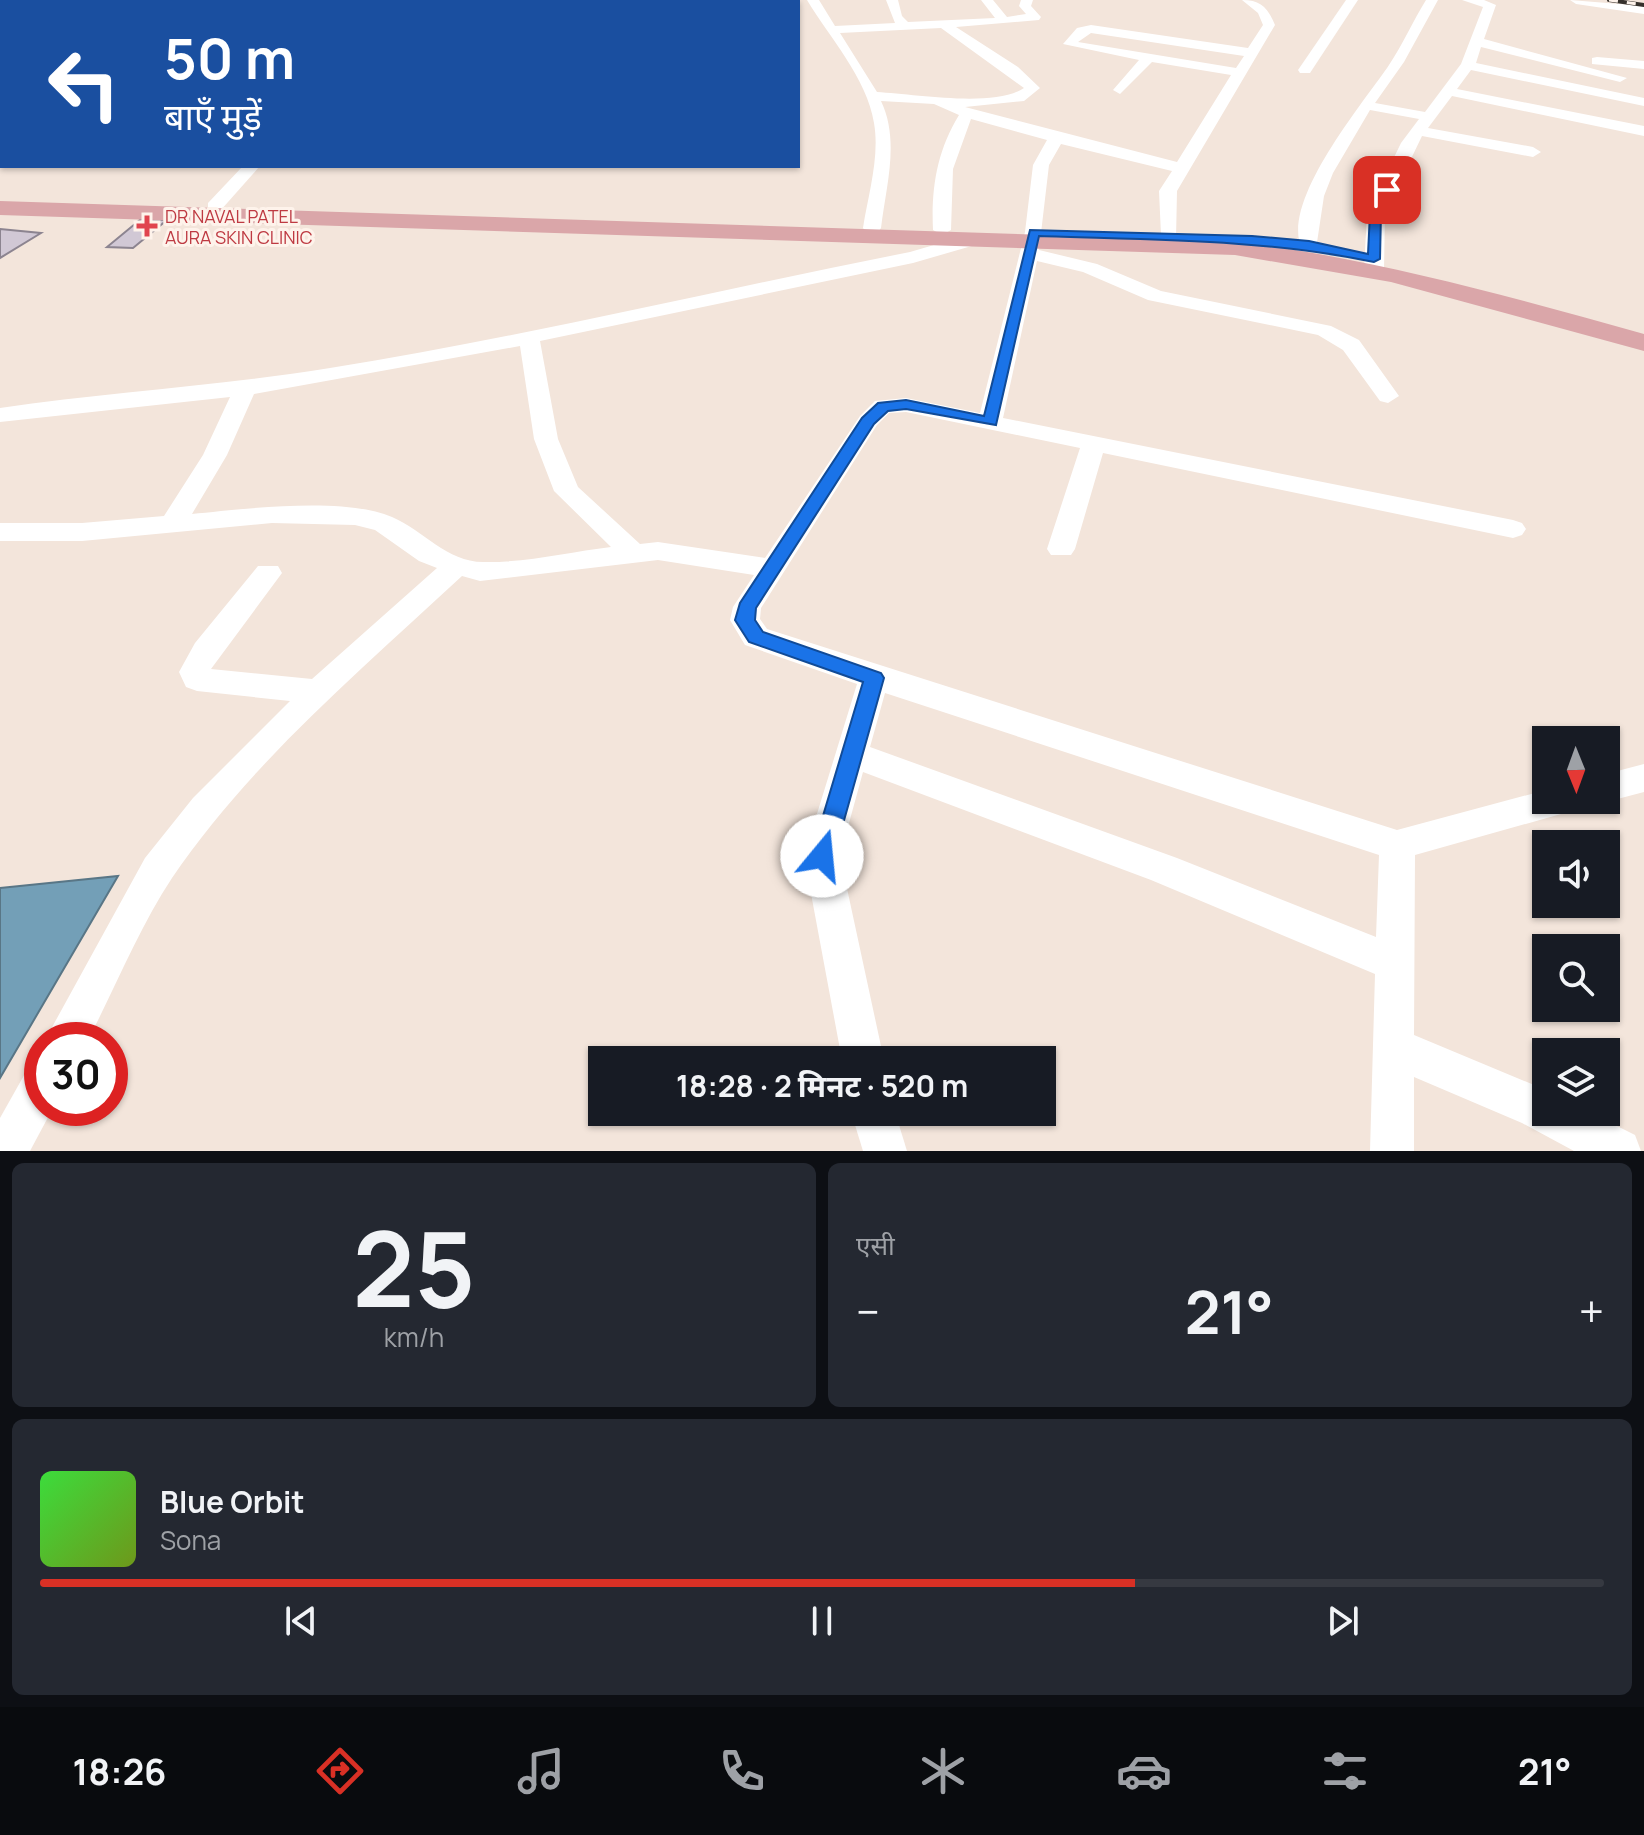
<!DOCTYPE html>
<html lang="hi">
<head>
<meta charset="utf-8">
<style>
  body { margin:0; font-family:Manrope,"Noto Sans Devanagari",sans-serif; background:#242831; color:#f1f3f6; height:100vh; display:flex; flex-direction:column; font-size:30px; white-space:nowrap }
  * { box-sizing:border-box; margin:0 }
  p { font-size:26px; color:#9ea1a6 }
  .icon { flex:none; width:44px; height:44px; fill:none; stroke:currentColor; stroke-width:2; stroke-linecap:round; stroke-linejoin:round }
  .map { position:relative; height:1151px; overflow:hidden }
  .panel { display:flex; flex-direction:column; gap:12px; padding:12px; background:#0d0f14; flex:1 }
  .panel>* { flex:none }
  .top-card { position:absolute; left:0px; top:0px; width:800px; height:168px; box-shadow:0 2px 6px #0004; background:#1a4fa0; color:#fff; overflow:hidden }
  .needle { width:52px; rotate:179deg }
  .tools { position:absolute; left:1532px; top:726px; display:grid; gap:16px }
  .tools a { display:grid; place-items:center; width:88px; height:88px; border-radius:0px; background:#171b24; box-shadow:0 2px 6px #0004; font-size:40px }
  .speed { position:absolute; left:24px; top:1022px; display:flex; gap:16px; font-size:40px; font-weight:700; text-align:center }
  .speed>* { display:grid; place-content:center; width:104px; height:104px; border-radius:50%; background:#171b24; box-shadow:0 2px 6px #0004; line-height:1 }
  .speed .limit { border:12px solid #d22; background:#fff; color:#111 }
  .pin { position:absolute; display:grid; place-items:center; width:68px; height:68px; color:#fff; margin:-34px; border-radius:16px; box-shadow:0 4px 12px #0006 }
  .me { position:absolute; width:88px; margin:-44px; rotate:17deg; stroke-linejoin:round; filter:drop-shadow(0 0 6px #0008) }
  .turn { display:flex; align-items:center; gap:28px; height:168px; padding:0 32px; font-size:36px }
  .turn .icon { width:104px; height:104px; stroke-width:2.5 }
  .turn b { display:block; font-size:56px; line-height:68px }
  .big { font-size:60px; font-weight:700; line-height:1.1 }
  .panel .card { flex:1; display:flex; flex-direction:column; justify-content:center; gap:12px; min-width:0; padding:0 28px; border-radius:12px; background:#242831 }
  .panel .dial { align-items:center; gap:0 }
  .dial b { font-size:104px; line-height:1 }
  .song { display:flex; align-items:center; gap:24px }
  .cover { width:96px; height:96px; border-radius:12px; background:linear-gradient(135deg,hsl(120 70% 55%),hsl(80 70% 35%)) }
  .played { height:8px; border-radius:4px; background:linear-gradient(90deg,#d93025 70%,#363941 70%) }
  .keys { display:flex; justify-content:space-around; direction:ltr }
  .heat { display:flex; justify-content:space-between; align-items:center; font-size:44px; direction:ltr }
  .panel .tiles { flex:1; display:grid; gap:12px; grid-template-columns:1fr 1fr }
  .card:last-child { grid-column:span 2 }
  .trip { position:absolute; left:588px; top:1046px; width:468px; height:80px; border-radius:0px; background:#171b24; box-shadow:0 2px 6px #0004; font-weight:700; line-height:80px; text-align:center }
  .tabs { display:flex; height:128px; justify-content:space-around; align-items:center; background:#090b0e; color:#9ea1a6 }
  .tabs .icon { width:56px; height:56px }
  .tabs .active { color:#d93025 }
  .tabs b { font-size:36px; color:#f1f3f6 }
  .map>svg:first-child { display:block }
</style>
</head>
<body>
<div class="map">
<svg width="1644" height="1151" viewBox="0 0 1644 1151">
  <rect width="100%" height="100%" fill="#f3e5db"/>
  <polygon fill="#739fb7" stroke="#597686" stroke-width="2" points="118,876 0,1078 0,888"/>
  <g fill="#d1c8d5" stroke="#8c8490" stroke-width="2">
    <polygon points="141,219 167,220 133,248 107,247"/>
    <polygon points="0,229 41,233 0,258"/>
  </g>
  <g fill="none" stroke-linecap="round" stroke-linejoin="round">
    <g fill="#fff" fill-rule="evenodd">
      <polygon points="90,0 105,0 89,2"/>
      <polygon points="155,0 170,0 154,2"/>
      <polygon points="267,0 288,0 266,2"/>
      <polygon points="499,0 512,0 513,2 501,2"/>
      <polygon points="579,0 593,0 594,2 581,2"/>
      <polygon points="653,0 667,0 668,2 655,2"/>
      <polygon points="702,0 714,0 715,2 703,2"/>
      <path d="M807,0H819L835,26L895,23L886,0H898L902,16L908,22L995,18L981,0H993L1007,17L1026,14L1019,6L1021,0H1033L1031,6L1041,17L1039,20L956,27L1018,67L1040,88L1024,101L965,107L1177,162L1231,75L1152,62L1120,94L1113,90L1139,60L1063,44L1077,28L1091,25L1248,48L1263,25L1258,13L1242,0C1261,0 1268,8 1275,25L1177,191L1176,239L1170,241L1161,235L1159,191L1172,171L1061,144L1049,165L1039,250L1097,264L1161,291L1331,326L1359,340L1399,396L1388,403L1380,401L1343,350L1318,335L1148,300L1083,272L1037,261L1003,418L1513,520L1522,523L1526,529L1522,535L1513,538L1103,453L1075,549L1071,555H1051L1047,549L1080,448L906,412L889,413L877,425L761,608L760,619L767,629L1397,830L1546,790V800H1578L1573,810L1561,814L1415,855L1414,1035L1546,1090V1112H1589L1635,1135L1641,1151H1574L1522,1123L1414,1077V1151H1370L1375,974L1151,880L863,772L840,856L884,1060H842L804,856L857,684L745,645L730,620L733,607L754,575L658,560L480,581L462,576C361,670 250,763 172,878C140,926 115,988 88,1040H45L145,858L193,798L290,701L197,691L186,687L179,672L195,643L258,566H278L282,573L211,669L312,679L437,568L419,561L375,530L355,525L272,523L82,541H0V523H82L164,516L203,455L230,397L0,422V408C110,392 220,386 330,368C524,337 717,290 910,252L975,233L982,235V243L913,263L540,341L558,439L578,487L640,544L658,542L765,558L860,416L875,401L906,398L980,413L1025,232L1033,165L1047,140L971,119L953,169L951,230L942,235L933,230C931,188 937,151 959,115L934,104L881,101C900,141 886,186 881,228L878,232H866L863,228C868,195 880,157 874,123C867,78 829,37 807,0ZM941,28L1024,88C995,108 914,94 877,92L840,33ZM1091,33L1244,56L1236,68L1078,42ZM520,346L534,439L554,491L611,547C569,552 525,563 483,562C447,562 423,530 392,517C343,496 244,509 192,514L227,455L254,394ZM885,693L1379,855L1376,937L1177,858L870,747Z"/>
      <polygon points="1346,0 1358,0 1310,73 1300,73 1298,70"/>
      <path d="M1426,0H1438L1404,62L1375,103L1425,112L1461,64L1483,7L1462,0H1484L1496,5L1484,39L1627,78L1620,82L1481,47L1476,63L1644,98V106L1471,70L1457,89L1644,126V136L1452,96L1428,128L1533,147L1541,152L1533,157L1422,136L1385,213L1384,270L1374,276L1364,270L1367,213L1401,143L1419,119L1370,110L1333,173L1324,196L1316,249H1302C1279,202 1365,101 1389,65C1403,44 1413,21 1426,0Z"/>
      <polygon points="1570,0 1644,6 1644,14 1576,4"/>
      <polygon points="1597,57 1644,61 1644,69 1592,64 1592,58"/>
      <rect x="0" y="77" width="2" height="8"/>
      <polygon points="2,137 2,147 0,148 0,138"/>
      <polygon points="243,166 260,166 220,211 208,211 208,203"/>
      <polygon points="1644,764 1644,792 1606,802 1600,800 1606,800 1606,774"/>
      <polygon points="42,1064 42,1108 53,1108 30,1151 0,1151 0,1118 27,1070"/>
      <polygon points="851,1112 895,1112 907,1151 863,1151"/>
    </g>
    <path fill="#daa6a9" fill-rule="evenodd" d="M0,201L1235,241C1375,259 1509,296 1644,334V351L1391,282L1235,255L0,215Z"/>
    <defs>
      <polyline id="rail" points="1609,0 1644,5"/>
    </defs>
    <use href="#rail" stroke="#36312c" stroke-width="4"/>
    <use href="#rail" stroke="#fef3eb" stroke-width="3" stroke-dasharray="9" stroke-linecap="butt"/>
  </g>
  <path fill="#1a73e8" stroke="#114b97" stroke-width="2" d="M1383,188L1392,190L1381,213L1380,259L1374,262C1263,239 1152,240 1039,236L996,425L906,409L888,411L874,424L756,608L755,620L763,632L881,673L884,678L834,856L831,863L822,866L814,863L811,856L863,682L749,642L735,620L740,603L862,418L878,403L906,400L984,416L1030,230L1252,236L1309,241L1368,254L1370,213Z"/>
  <path fill="#e0444e" stroke="#fef3eb" stroke-width="3" d="M143 214h8v8h8v8h-8v8h-8v-8h-8v-8h8z"/>
  <g text-anchor="middle" dominant-baseline="central" stroke-width="6" stroke-linejoin="round" paint-order="stroke">
    <g font-size="18" fill="#be3a42" stroke="#fef3eb" text-anchor="start">
      <text x="165" y="216">DR NAVAL PATEL<tspan x="165" dy="21">AURA SKIN CLINIC</tspan></text>
    </g>
  </g>
</svg>
<div class="tools">
<a><svg class="needle" viewBox="-14 -14 28 28"><path d="M0-13l5 13h-10z" fill="#e53935"/><path d="M0 13l5-13h-10z" fill="#9ea1a6"/></svg></a>
<a><svg class="icon" aria-label="sound" viewBox="0 0 24 24"><path d="M4 9h4l5-4v14l-5-4H4zM17 9q2 3 0 6"/></svg></a>
<a><svg class="icon" aria-label="search" viewBox="0 0 24 24"><circle cx="10" cy="10" r="6"/><path d="M15 15l6 6"/></svg></a>
<a><svg class="icon" aria-label="layers" viewBox="0 0 24 24"><path d="M12 4l9 5-9 5-9-5zM3 14l9 5 9-5"/></svg></a>
</div>
<div class="speed"><div class="limit">30</div></div>
<div class="pin" style="left:1387px;top:190px;background:#d93025"><svg class="icon" aria-label="arrive" viewBox="0 0 24 24"><path d="M6 21V4h12l-3 4 3 4H6"/></svg></div>
<svg class="me" style="left:822px;top:856px" viewBox="-20 -20 40 40"><circle r="19" fill="#fff"/><path d="M0-13L10 11 0 6-10 11z" fill="#1a73e8"/></svg>
<div class="trip">18:28 · 2 मिनट · 520 m</div>
<div class="top-card">
<div class="turn"><svg class="icon" aria-label="left" viewBox="0 0 24 24"><path d="M17 20v-9H6M10 6l-5 5 5 5"/></svg><div><b>50 m</b>बाएँ मुड़ें</div></div>
</div>
</div>
<section class="panel">
<div class="tiles">
<div class="card dial"><b>25</b><p>km/h</p></div>
<div class="card"><p>एसी</p>
<div class="heat"><a>−</a><b class="big">21°</b><a>+</a></div>
</div>
<div class="card">
<div class="song"><i class="cover"></i><div><b>Blue Orbit</b><p>Sona</p></div></div>
<div class="played"></div>
<div class="keys"><svg class="icon" aria-label="previous" viewBox="0 0 24 24"><path d="M18 5L8 12l10 7zM5 5v14"/></svg><svg class="icon" aria-label="pause" viewBox="0 0 24 24"><path d="M8 5v14M16 5v14"/></svg><svg class="icon" aria-label="next" viewBox="0 0 24 24"><path d="M6 5l10 7-10 7zM19 5v14"/></svg></div>
</div>
</div>
</section>
<nav class="tabs">
<b>18:26</b>
<svg class="icon active" aria-label="directions" viewBox="0 0 24 24"><path d="M12 3l9 9-9 9-9-9zM9 14v-3h6M13 9l2 2-2 2"/></svg>
<svg class="icon" aria-label="music" viewBox="0 0 24 24"><path d="M9 18V5l10-2v13"/><circle cx="6" cy="18" r="3"/><circle cx="16" cy="16" r="3"/></svg>
<svg class="icon" aria-label="phone" viewBox="0 0 24 24"><path d="M5 4h4l2 5-3 2q2 4 5 5l2-3 5 2v4C11 20 4 13 5 4z"/></svg>
<svg class="icon" aria-label="climate" viewBox="0 0 24 24"><path d="M12 3v18M4 7l16 10M4 17L20 7"/></svg>
<svg class="icon" aria-label="car" viewBox="0 0 24 24"><path d="M5 17H2v-5l4-1 3-4h7l3 4 3 1v5h-3M9 17h6M6 11h13"/><circle cx="7" cy="17" r="2"/><circle cx="17" cy="17" r="2"/></svg>
<svg class="icon" aria-label="filters" viewBox="0 0 24 24"><path d="M4 7h16M4 17h16"/><circle cx="9" cy="7" r="2"/><circle cx="15" cy="17" r="2"/></svg>
<b>21°</b>
</nav>
</body>
</html>
